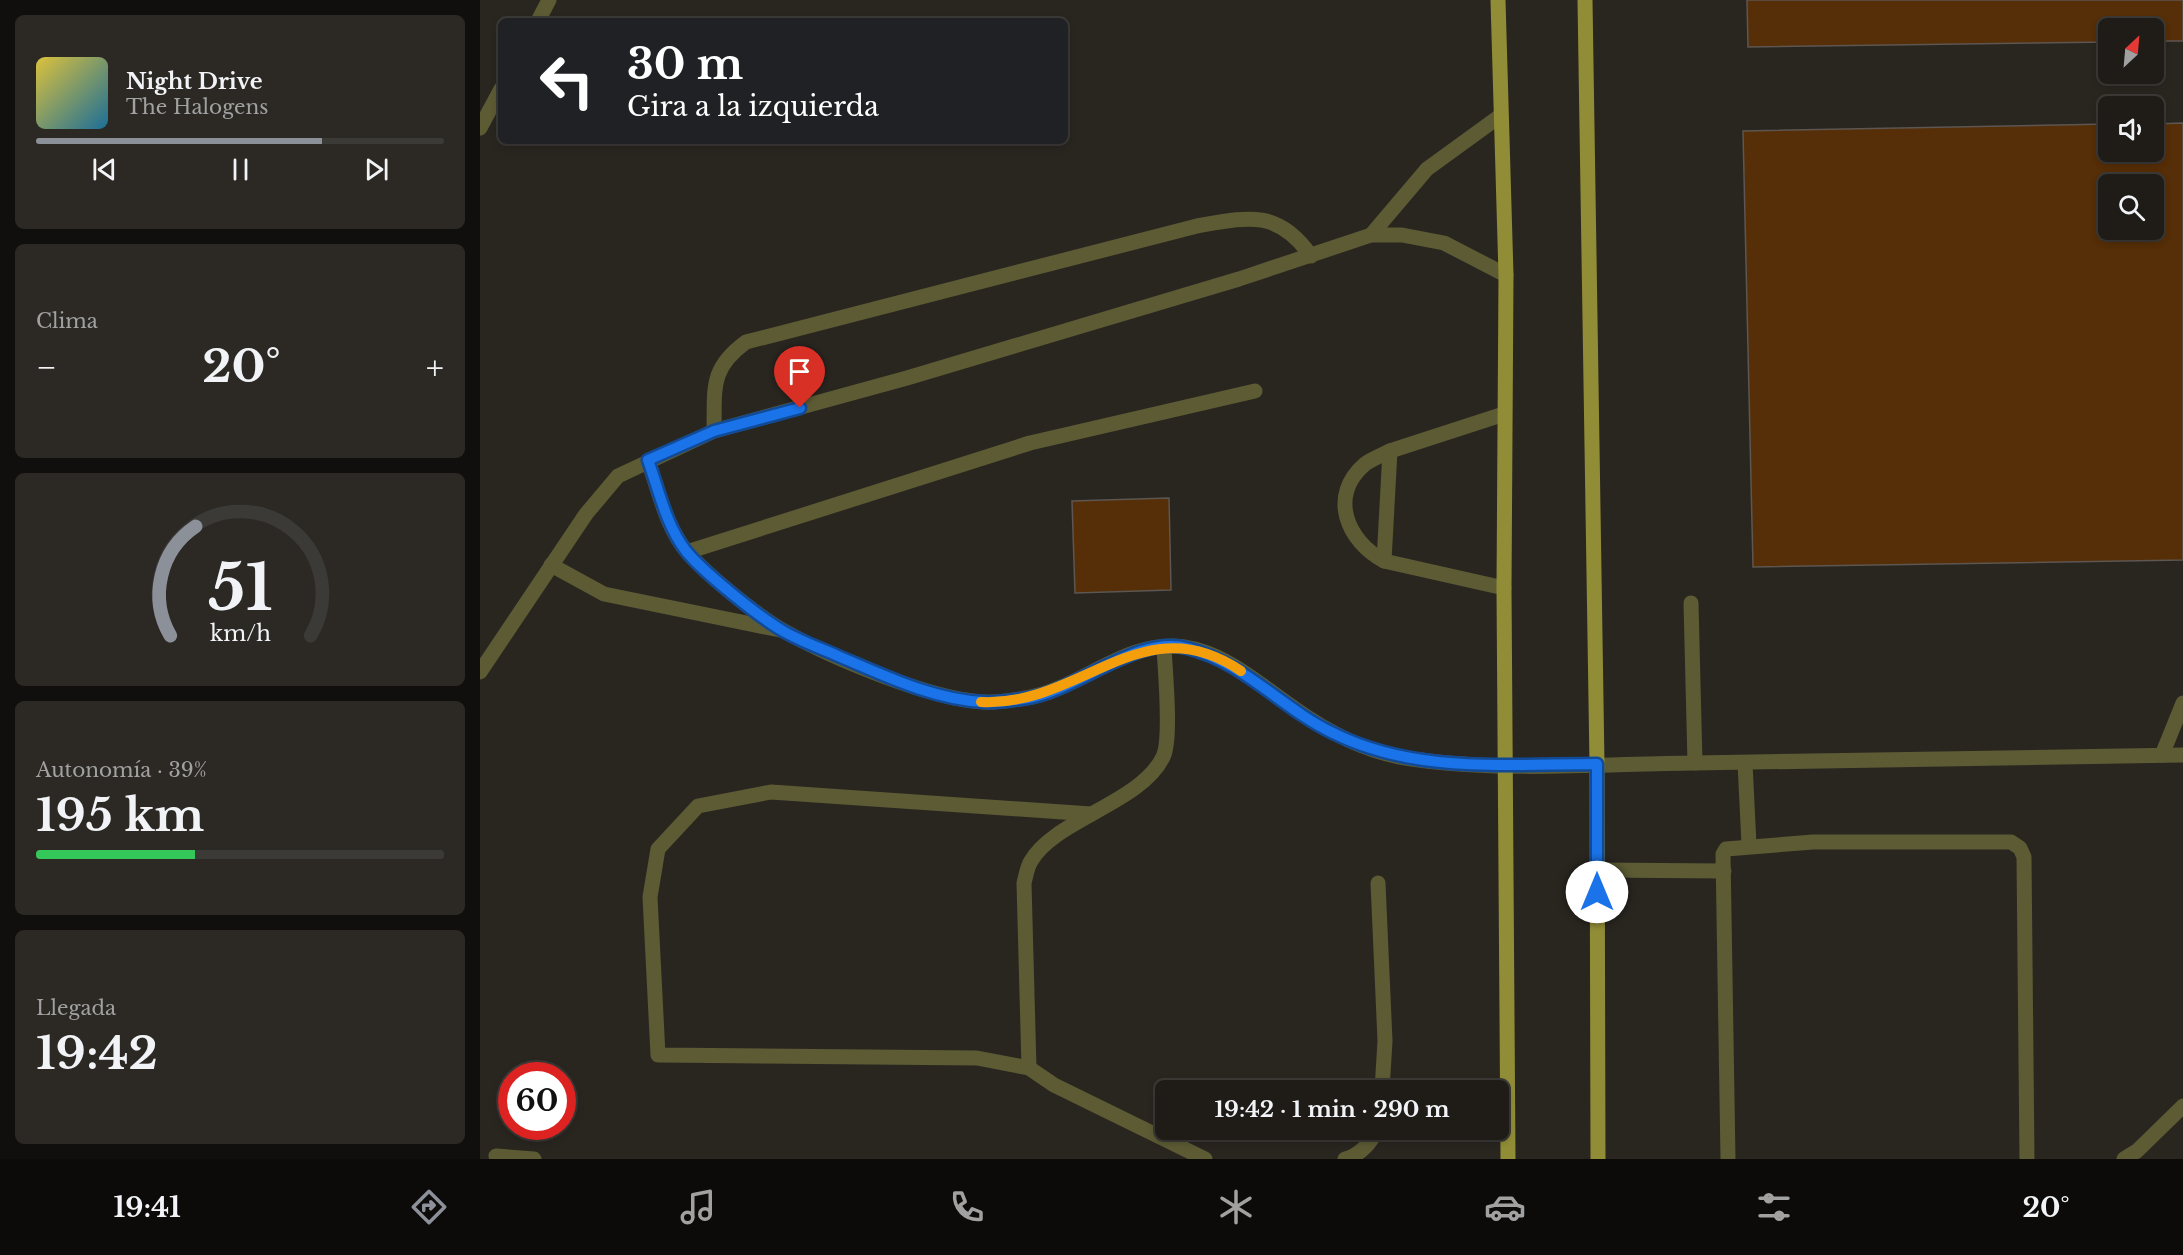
<!DOCTYPE html>
<html lang="es">
<head>
<meta charset="utf-8">
<style>
  body { margin:0; font-family:"Libre Baskerville",serif; background:#2c2925; color:#f1f3f6; height:100vh; display:flex; flex-direction:column; font-size:22px; white-space:nowrap }
  * { box-sizing:border-box; margin:0 }
  p { font-size:20px; color:#a1a1a2 }
  .icon { flex:none; width:33px; height:33px; fill:none; stroke:currentColor; stroke-width:2; stroke-linecap:round; stroke-linejoin:round }
  .map { position:relative; flex:1; overflow:hidden }
  .sheet { display:flex; flex-direction:column; gap:15px; padding:15px; background:#110f0d; width:480px }
  .sheet>* { flex:none }
  .top-card { position:absolute; left:18px; top:18px; width:570px; height:126px; border-radius:9px; box-shadow:0 3px 9px #0003,0 0 0 2px #3c3a37; background:#202124; color:#fff; overflow:hidden }
  .needle { width:39px; rotate:26deg }
  .buttons { position:absolute; left:1618px; top:18px; display:grid; gap:12px }
  .buttons a { display:grid; place-items:center; width:66px; height:66px; border-radius:9px; background:#1f1c18; box-shadow:0 3px 9px #0003,0 0 0 2px #3c3a37; font-size:30px }
  .speed { position:absolute; left:18px; top:1062px; display:flex; gap:12px; font-size:30px; font-weight:700; text-align:center }
  .speed>* { display:grid; place-content:center; width:78px; height:78px; border-radius:50%; background:#1f1c18; box-shadow:0 3px 9px #0003,0 0 0 2px #3c3a37; line-height:1 }
  .speed .limit { border:9px solid #d22; background:#fff; color:#111 }
  .pin { position:absolute; display:grid; place-items:center; width:51px; height:51px; color:#fff; margin:-62px -26px; border-radius:50% 50% 50% 0; rotate:-45deg; box-shadow:0 0 6px #0007 }
  .pin .icon { rotate:45deg }
  .me { position:absolute; width:66px; margin:-33px; rotate:0deg; stroke-linejoin:round; filter:drop-shadow(0 0 4px #0008) }
  .turn { display:flex; align-items:center; gap:21px; height:126px; padding:0 30px; font-size:27px }
  .turn .icon { width:78px; height:78px; stroke-width:2.5 }
  .turn b { display:block; font-size:42px; line-height:51px }
  .big { font-size:45px; font-weight:700; line-height:1.1 }
  .sheet .tile { flex:1; display:flex; flex-direction:column; justify-content:center; gap:9px; min-width:0; padding:0 21px; border-radius:9px; background:#2c2925 }
  .sheet .dial { align-items:center; gap:0 }
  .dial svg { height:156px; overflow:visible; fill:none; stroke:#3c3a37; stroke-width:7; stroke-linecap:round; text-anchor:middle }
  .dial text { fill:#f1f3f6; stroke:none }
  .song { display:flex; align-items:center; gap:18px }
  .cover { width:72px; height:72px; border-radius:9px; background:linear-gradient(135deg,hsl(50 70% 55%),hsl(200 70% 35%)) }
  .played { height:6px; border-radius:3px; background:linear-gradient(90deg,#8c9099 70%,#3c3a37 70%) }
  .keys { display:flex; justify-content:space-around; direction:ltr }
  .heat { display:flex; justify-content:space-between; align-items:center; font-size:33px; direction:ltr }
  .charge { height:9px; border-radius:4px; background:linear-gradient(90deg,#34c759 39%,#3c3a37 0) }
  .trip { position:absolute; left:675px; top:1080px; width:354px; height:60px; border-radius:9px; background:#1f1c18; box-shadow:0 3px 9px #0003,0 0 0 2px #3c3a37; font-weight:700; line-height:60px; text-align:center }
  .menu { display:flex; height:96px; justify-content:space-around; align-items:center; background:#0c0b0a; color:#a1a1a2 }
  .menu .icon { width:42px; height:42px }
  .menu .active { color:#8c9099 }
  .menu b { font-size:27px; color:#f1f3f6 }
  main { display:flex; flex:1; min-height:0 }
  .map>svg:first-child { display:block }
</style>
</head>
<body>
<main>
<section class="sheet">
<div class="tile">
<div class="song"><i class="cover"></i><div><b>Night Drive</b><p>The Halogens</p></div></div>
<div class="played"></div>
<div class="keys"><svg class="icon" aria-label="previous" viewBox="0 0 24 24"><path d="M18 5L8 12l10 7zM5 5v14"/></svg><svg class="icon" aria-label="pause" viewBox="0 0 24 24"><path d="M8 5v14M16 5v14"/></svg><svg class="icon" aria-label="next" viewBox="0 0 24 24"><path d="M6 5l10 7-10 7zM19 5v14"/></svg></div>
</div>
<div class="tile"><p>Clima</p>
<div class="heat"><a>−</a><b class="big">20°</b><a>+</a></div>
</div>
<div class="tile dial"><svg viewBox="0 0 100 80">
<path d="M14 69A42 42 0 1 1 86 69"/>
<path d="M14 69A42 42 0 0 1 27 13" stroke="#8c9099"/>
<text x="50" y="56" font-size="32" font-weight="700">51</text>
<text x="50" y="72" font-size="11">km/h</text>
</svg></div>
<div class="tile"><p>Autonomía · 39%</p><b class="big">195 km</b><div class="charge"></div></div>
<div class="tile"><p>Llegada</p><b class="big">19:42</b></div>
</section>
<div class="map">
<svg width="1703" height="1159" viewBox="0 0 1703 1159">
  <rect width="100%" height="100%" fill="#292620"/>
  <g fill="#562e07" stroke="#5d5651" stroke-width="1.5" fill-rule="evenodd">
    <polygon points="1267,0 1703,0 1703,41 1674,41 1674,28 1629,28 1629,42 1268,47"/>
    <path d="M1703,123V560L1273,567L1263,131L1629,124V152H1674V124ZM1629,184H1674V230H1629Z"/>
    <polygon points="689,498 691,590 595,593 592,501"/>
  </g>
  <g fill="none" stroke-linecap="round" stroke-linejoin="round">
    <g stroke="#5c5b34" stroke-width="15">
      <polyline points="891,235 947,169 1020,116"/>
      <path d="M234,431C235,389 229,369 266,342L717,226C768,217 798,209 831,256"/>
      <path d="M168,461C179,491 186,528 208,553C227,575 280,618 306,632C352,658 452,700 504,702C517,703 533,700 546,698C599,690 647,638 704,647C746,653 780,685 814,708C845,730 881,750 920,757C1013,773 1120,764 1214,763C1377,761 1540,758 1703,755"/>
      <polyline points="207,552 550,443 775,391"/>
      <path d="M904,561C867,541 848,496 885,464C892,459 902,455 910,451"/>
      <polyline points="71,565 124,594 300,630"/>
      <polyline points="1024,588 904,561 910,451 1024,414"/>
      <polyline points="1211,603 1215,763"/>
      <polyline points="0,672 106,514 138,476 234,431 427,378 759,279 891,235 922,235 964,243 1026,275"/>
      <polyline points="1682,755 1703,703"/>
      <polyline points="1265,763 1269,845"/>
      <polyline points="611,814 291,792 218,806 178,849 170,897 178,1055 497,1058 549,1068 574,1085 725,1159"/>
      <polyline points="1117,870 1244,871"/>
      <polyline points="898,883 905,1041 902,1090"/>
      <path d="M549,1068L544,883C546,876 547,867 551,861C574,820 661,803 683,757C692,739 685,671 684,647"/>
      <polyline points="16,1156 54,1159"/>
      <path d="M865,1159C878,1156 892,1143 896,1130"/>
      <polyline points="1248,1159 1243,854 1246,849 1333,842 1531,842 1540,848 1544,857 1547,1159"/>
      <polyline points="1644,1159 1657,1151 1703,1106"/>
    </g>
    <g stroke="#5c5b34" stroke-width="15">
      <polyline points="58,21 69,0"/>
      <polyline points="0,128 21,89"/>
    </g>
    <g stroke="#918d37" stroke-width="15">
      <polyline points="1018,0 1026,275 1024,588 1028,1159"/>
      <polyline points="1105,0 1117,764 1118,1159"/>
    </g>
  </g>
  <g fill="none" stroke-linecap="round" stroke-linejoin="round">
    <defs>
      <path id="route" d="M320,408L234,431L168,460C179,491 186,525 206,551C223,572 279,617 303,631C320,641 340,648 358,656C403,675 454,700 504,702C518,703 534,700 548,698C597,690 657,635 707,648C764,662 801,708 853,733C935,774 1028,764 1117,764V892"/>
    </defs>
    <use href="#route" stroke="#114b97" stroke-width="15"/>
    <use href="#route" stroke="#1a73e8" stroke-width="10"/>
    <path stroke="#f59e0b" stroke-width="10" d="M501,702C602,707 662,604 761,671"/>
  </g>
</svg>
<div class="buttons">
<a><svg class="needle" viewBox="-14 -14 28 28"><path d="M0-13l5 13h-10z" fill="#e53935"/><path d="M0 13l5-13h-10z" fill="#a1a1a2"/></svg></a>
<a><svg class="icon" aria-label="sound" viewBox="0 0 24 24"><path d="M4 9h4l5-4v14l-5-4H4zM17 9q2 3 0 6"/></svg></a>
<a><svg class="icon" aria-label="search" viewBox="0 0 24 24"><circle cx="10" cy="10" r="6"/><path d="M15 15l6 6"/></svg></a>
</div>
<div class="speed"><div class="limit">60</div></div>
<div class="pin" style="left:320px;top:408px;background:#d93025"><svg class="icon" aria-label="arrive" viewBox="0 0 24 24"><path d="M6 21V4h12l-3 4 3 4H6"/></svg></div>
<svg class="me" style="left:1117px;top:892px" viewBox="-20 -20 40 40"><circle r="19" fill="#fff"/><path d="M0-13L10 11 0 6-10 11z" fill="#1a73e8"/></svg>
<div class="trip">19:42 · 1 min · 290 m</div>
<div class="top-card">
<div class="turn"><svg class="icon" aria-label="left" viewBox="0 0 24 24"><path d="M17 20v-9H6M10 6l-5 5 5 5"/></svg><div><b>30 m</b>Gira a la izquierda</div></div>
</div>
</div>
</main>
<nav class="menu">
<b>19:41</b>
<svg class="icon active" aria-label="directions" viewBox="0 0 24 24"><path d="M12 3l9 9-9 9-9-9zM9 14v-3h6M13 9l2 2-2 2"/></svg>
<svg class="icon" aria-label="music" viewBox="0 0 24 24"><path d="M9 18V5l10-2v13"/><circle cx="6" cy="18" r="3"/><circle cx="16" cy="16" r="3"/></svg>
<svg class="icon" aria-label="phone" viewBox="0 0 24 24"><path d="M5 4h4l2 5-3 2q2 4 5 5l2-3 5 2v4C11 20 4 13 5 4z"/></svg>
<svg class="icon" aria-label="climate" viewBox="0 0 24 24"><path d="M12 3v18M4 7l16 10M4 17L20 7"/></svg>
<svg class="icon" aria-label="car" viewBox="0 0 24 24"><path d="M5 17H2v-5l4-1 3-4h7l3 4 3 1v5h-3M9 17h6M6 11h13"/><circle cx="7" cy="17" r="2"/><circle cx="17" cy="17" r="2"/></svg>
<svg class="icon" aria-label="filters" viewBox="0 0 24 24"><path d="M4 7h16M4 17h16"/><circle cx="9" cy="7" r="2"/><circle cx="15" cy="17" r="2"/></svg>
<b>20°</b>
</nav>
</body>
</html>
